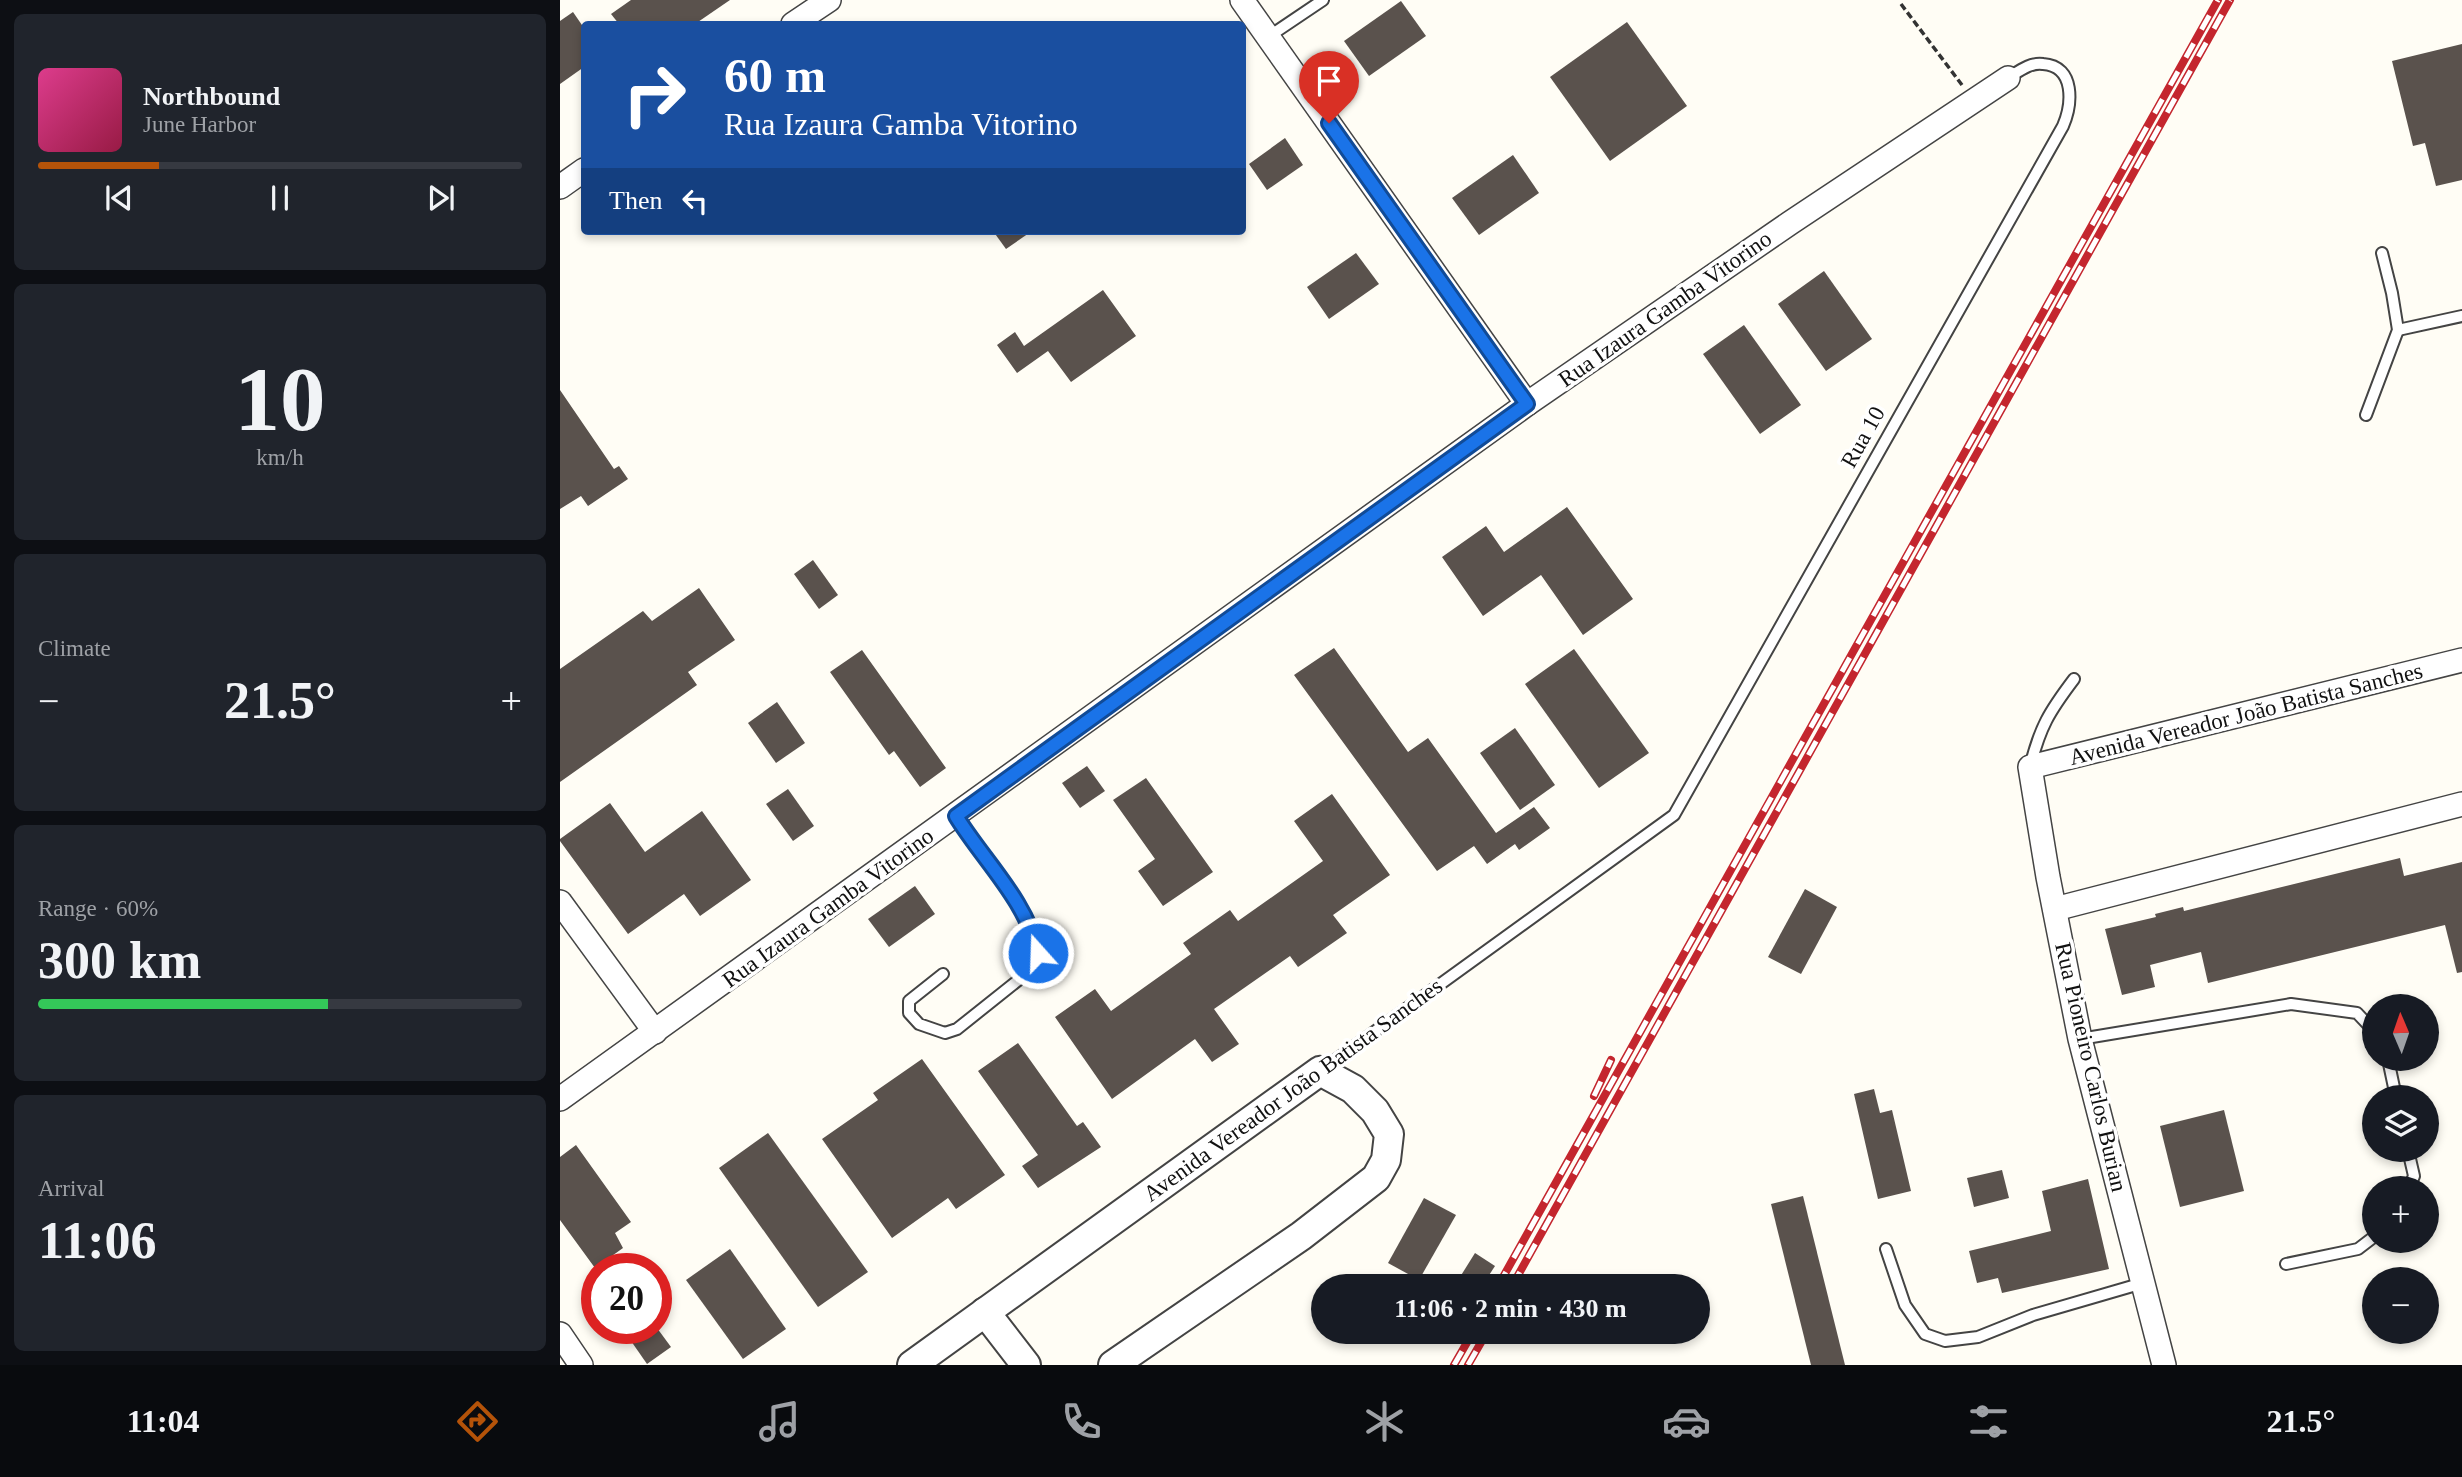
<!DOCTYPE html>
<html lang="en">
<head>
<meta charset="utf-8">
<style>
  body { margin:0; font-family:Georgia,serif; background:#20242c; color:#f1f3f6; height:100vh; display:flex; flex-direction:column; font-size:26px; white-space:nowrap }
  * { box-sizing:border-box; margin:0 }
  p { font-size:23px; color:#9ea1a6 }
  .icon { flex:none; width:38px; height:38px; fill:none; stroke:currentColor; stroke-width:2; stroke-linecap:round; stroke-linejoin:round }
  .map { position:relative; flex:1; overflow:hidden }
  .side { display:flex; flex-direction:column; gap:14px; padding:14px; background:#0d0f14; width:560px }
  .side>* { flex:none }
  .guide { position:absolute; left:21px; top:21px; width:665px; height:214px; border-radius:7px; box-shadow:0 4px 10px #0003; background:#1a4fa0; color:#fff; overflow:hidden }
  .needle { width:46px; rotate:358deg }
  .tools { position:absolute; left:1802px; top:994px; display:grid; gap:14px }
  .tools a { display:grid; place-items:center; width:77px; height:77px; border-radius:50%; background:#171b24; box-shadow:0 4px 10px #0003; font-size:35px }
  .speed { position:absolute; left:21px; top:1253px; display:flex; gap:14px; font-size:35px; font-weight:700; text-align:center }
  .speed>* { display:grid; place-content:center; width:91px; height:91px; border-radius:50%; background:#171b24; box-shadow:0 4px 10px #0003; line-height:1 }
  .speed .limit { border:10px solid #d22; background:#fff; color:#111 }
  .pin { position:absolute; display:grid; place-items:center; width:60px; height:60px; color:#fff; margin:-72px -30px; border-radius:50% 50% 50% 0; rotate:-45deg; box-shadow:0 0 7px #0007 }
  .pin .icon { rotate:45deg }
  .me { position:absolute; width:77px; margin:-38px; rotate:340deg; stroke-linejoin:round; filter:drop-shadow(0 0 5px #0008) }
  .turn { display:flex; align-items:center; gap:24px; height:147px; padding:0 28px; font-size:32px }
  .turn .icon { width:91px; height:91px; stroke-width:2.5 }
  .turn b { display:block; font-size:49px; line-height:60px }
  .then { display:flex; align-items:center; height:66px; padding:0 28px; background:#0003; gap:14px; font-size:26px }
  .big { font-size:52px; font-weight:700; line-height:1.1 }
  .side .tile { flex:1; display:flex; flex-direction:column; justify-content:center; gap:10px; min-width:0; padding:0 24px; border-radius:10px; background:#20242c }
  .side .dial { align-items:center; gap:0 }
  .dial b { font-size:91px; line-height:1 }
  .song { display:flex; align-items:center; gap:21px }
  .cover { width:84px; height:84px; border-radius:10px; background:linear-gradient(135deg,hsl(330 70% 55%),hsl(340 70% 35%)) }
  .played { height:7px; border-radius:4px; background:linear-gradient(90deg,#b45309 25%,#363941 25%) }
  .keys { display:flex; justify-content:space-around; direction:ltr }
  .heat { display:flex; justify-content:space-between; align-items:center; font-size:38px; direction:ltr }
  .charge { height:10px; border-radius:5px; background:linear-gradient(90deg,#34c759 60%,#363941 0) }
  .trip { position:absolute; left:751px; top:1274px; width:399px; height:70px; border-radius:35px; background:#171b24; box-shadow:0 4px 10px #0003; font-weight:700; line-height:70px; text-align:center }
  .tabs { display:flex; height:112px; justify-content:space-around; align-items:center; background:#090b0e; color:#9ea1a6 }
  .tabs .icon { width:49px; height:49px }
  .tabs .selected { color:#b45309 }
  .tabs b { font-size:32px; color:#f1f3f6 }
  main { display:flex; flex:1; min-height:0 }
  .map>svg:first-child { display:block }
</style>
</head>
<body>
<main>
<section class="side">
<div class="tile">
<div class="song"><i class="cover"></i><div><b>Northbound</b><p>June Harbor</p></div></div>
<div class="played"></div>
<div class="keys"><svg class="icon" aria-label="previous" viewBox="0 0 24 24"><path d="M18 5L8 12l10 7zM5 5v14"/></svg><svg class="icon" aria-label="pause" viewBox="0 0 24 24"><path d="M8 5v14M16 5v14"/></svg><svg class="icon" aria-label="next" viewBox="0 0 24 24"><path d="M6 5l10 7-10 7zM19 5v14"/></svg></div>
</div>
<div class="tile dial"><b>10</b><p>km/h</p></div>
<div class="tile"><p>Climate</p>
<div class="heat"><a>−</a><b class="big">21.5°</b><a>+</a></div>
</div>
<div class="tile"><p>Range · 60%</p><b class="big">300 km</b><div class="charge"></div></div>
<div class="tile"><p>Arrival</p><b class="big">11:06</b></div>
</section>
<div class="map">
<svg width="1902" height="1365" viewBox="0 0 1902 1365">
  <rect width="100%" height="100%" fill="#fffdf5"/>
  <g fill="#5a524d">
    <polygon points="71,0 170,0 135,24 59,24 51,14"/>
    <polygon points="841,1 866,36 809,76 784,41"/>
    <polygon points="13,12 24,28 24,67 0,84 0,21"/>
    <polygon points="1067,22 1127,106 1050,161 990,77"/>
    <polygon points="1902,44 1902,180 1876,186 1865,143 1853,146 1832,61"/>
    <polygon points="725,138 743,165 707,190 689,164"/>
    <polygon points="953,155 979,193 919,235 892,198"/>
    <polygon points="433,231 472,231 446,249"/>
    <polygon points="796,253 819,284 769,319 747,287"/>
    <polygon points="1264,271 1312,339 1266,371 1218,304"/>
    <polygon points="543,290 576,336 511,382 488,351 457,373 437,345 455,332 464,346"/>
    <polygon points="1184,325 1241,405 1200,434 1143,354"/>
    <polygon points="0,390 54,469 59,466 68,479 28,506 21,496 0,509"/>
    <polygon points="1007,507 1073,599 1023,635 981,575 923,616 882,557 926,526 944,552"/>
    <polygon points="253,560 278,595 259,609 234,574"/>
    <polygon points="139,588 175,640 128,672 137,685 0,782 0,669 83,611 92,621"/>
    <polygon points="774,648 848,752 868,738 936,833 974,807 990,828 959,850 955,844 927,864 914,846 877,871 734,675"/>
    <polygon points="1014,649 1089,753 1039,788 965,684"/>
    <polygon points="302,650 386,768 360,787 334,751 329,755 270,672"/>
    <polygon points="217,702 245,743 216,763 188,723"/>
    <polygon points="955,728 995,785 960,810 920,753"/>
    <polygon points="527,766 545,791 520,808 502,783"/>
    <polygon points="586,778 653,872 603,906 578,871 595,859 553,800"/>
    <polygon points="228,789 254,826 233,841 206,804"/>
    <polygon points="772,794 830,875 773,915 787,933 738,967 730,956 654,1009 679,1044 652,1062 635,1039 552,1099 495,1017 535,989 551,1011 631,954 623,943 670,910 678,921 763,861 734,821"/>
    <polygon points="50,803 85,852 142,811 191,880 140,916 124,894 68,934 0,841 0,839"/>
    <polygon points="1840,858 1844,876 1902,862 1902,972 1897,973 1885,925 1648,983 1641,952 1590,965 1595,987 1562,995 1545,929 1596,917 1595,914 1623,907 1624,911"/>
    <polygon points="355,886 375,914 329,947 308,919"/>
    <polygon points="1245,889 1277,907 1241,974 1208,957"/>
    <polygon points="458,1043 517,1126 523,1122 541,1147 478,1188 462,1166 478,1155 418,1071"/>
    <polygon points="362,1059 445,1175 396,1209 388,1198 332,1238 262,1139 318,1100 313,1093"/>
    <polygon points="1314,1089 1320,1113 1332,1110 1351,1191 1318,1199 1294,1094"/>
    <polygon points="1664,1110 1684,1191 1620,1207 1600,1126"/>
    <polygon points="208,1133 308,1272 258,1307 159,1168"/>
    <polygon points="16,1145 71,1222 55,1233 63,1248 35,1268 0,1220 0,1157"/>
    <polygon points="1442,1170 1449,1198 1414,1207 1407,1178"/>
    <polygon points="1528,1179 1549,1269 1442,1293 1438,1278 1417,1283 1409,1251 1491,1231 1482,1191"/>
    <polygon points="1243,1196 1285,1365 1251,1365 1211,1204"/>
    <polygon points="864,1198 896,1215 859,1280 828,1263"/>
    <polygon points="170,1249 226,1329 183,1359 126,1280"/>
    <polygon points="915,1253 935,1266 922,1286 916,1286 900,1277"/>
    <polygon points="62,1328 97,1328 111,1347 87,1364"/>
  </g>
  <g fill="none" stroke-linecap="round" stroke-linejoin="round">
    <defs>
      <g id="service">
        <polyline points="708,37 763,0"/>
        <polyline points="1838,330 1902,316"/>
        <polyline points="1806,415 1838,330 1832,293 1822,253"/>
        <path d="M1470,767C1480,727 1489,712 1514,679"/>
        <polyline points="383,974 349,1001 349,1013 359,1024 385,1033 397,1029 476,966 479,953 474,933 456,902 395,816"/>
        <polyline points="1520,1039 1731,1004 1797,1013 1815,1032"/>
        <polyline points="1828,1059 1836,1097"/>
        <path d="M763,1069L1114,815L1503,126C1512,105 1516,66 1483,64C1470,62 1458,72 1448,78"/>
        <polyline points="1848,1150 1854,1176 1849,1188"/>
        <polyline points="1326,1249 1345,1305 1365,1334 1385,1341 1418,1337 1473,1315 1583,1283"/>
        <polyline points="1726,1264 1798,1249 1815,1236"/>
      </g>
      <g id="minor">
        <polyline points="682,0 967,404"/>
        <polyline points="233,24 269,0"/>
        <polyline points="0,187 24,170"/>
        <polyline points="0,902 95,1032"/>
        <polyline points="1495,909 1902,804"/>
        <polyline points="0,1099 967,404 1230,223 1448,78"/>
        <polyline points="0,1334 21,1365"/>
        <polyline points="1604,1365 1520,1039 1488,877 1470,767 1902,660"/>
      </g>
      <g id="tertiary">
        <polyline points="425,1312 466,1365"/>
        <polyline points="352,1365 760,1071 793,1089 815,1111 829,1134 826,1160 816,1178 741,1236 553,1365"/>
      </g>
    </defs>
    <use href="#service" stroke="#444" stroke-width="14"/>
    <use href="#minor" stroke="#444" stroke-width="26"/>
    <use href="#tertiary" stroke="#444" stroke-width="32"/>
    <polyline stroke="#333" stroke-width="3.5" stroke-dasharray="7 3.5" stroke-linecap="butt" points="1341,4 1402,85"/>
    <use href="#service" stroke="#fff" stroke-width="10"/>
    <use href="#minor" stroke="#fff" stroke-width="23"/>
    <use href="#tertiary" stroke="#fff" stroke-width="28"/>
    <defs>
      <g id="rail">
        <polyline points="1034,1096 1051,1060"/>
        <polyline points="938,1286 1658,0"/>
        <polyline points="952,1286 1670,0"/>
        <polyline points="894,1365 913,1332"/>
        <polyline points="908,1365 927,1332"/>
      </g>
    </defs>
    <use href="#rail" stroke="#c4262e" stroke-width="8"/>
    <use href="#rail" stroke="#fff" stroke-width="5" stroke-dasharray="16" stroke-linecap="butt"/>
  </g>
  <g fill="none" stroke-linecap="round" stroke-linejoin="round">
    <defs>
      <path id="route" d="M478,953C467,901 423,860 396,816L967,404L769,123"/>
    </defs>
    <use href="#route" stroke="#114b97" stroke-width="18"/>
    <use href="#route" stroke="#1a73e8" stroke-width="12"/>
  </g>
  <g text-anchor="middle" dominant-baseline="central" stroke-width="7" stroke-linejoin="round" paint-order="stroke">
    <g font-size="23" fill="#111" stroke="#fff">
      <text transform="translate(1105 309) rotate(-35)">Rua Izaura Gamba Vitorino</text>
      <text transform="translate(1303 437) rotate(-61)">Rua 10</text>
      <text transform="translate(1686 714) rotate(-14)">Avenida Vereador João Batista Sanches</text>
      <text transform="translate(268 908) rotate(-36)">Rua Izaura Gamba Vitorino</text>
      <text transform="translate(1531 1067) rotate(77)">Rua Pioneiro Carlos Burian</text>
      <text transform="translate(733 1090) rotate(-36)">Avenida Vereador João Batista Sanches</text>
    </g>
  </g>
</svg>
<div class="tools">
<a><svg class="needle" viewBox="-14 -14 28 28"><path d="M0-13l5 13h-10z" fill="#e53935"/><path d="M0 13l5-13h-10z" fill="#9ea1a6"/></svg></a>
<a><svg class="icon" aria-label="layers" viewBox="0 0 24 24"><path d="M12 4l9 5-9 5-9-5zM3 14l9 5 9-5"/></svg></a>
<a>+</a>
<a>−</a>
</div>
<div class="speed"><div class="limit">20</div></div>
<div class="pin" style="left:769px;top:123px;background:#d93025"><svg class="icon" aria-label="arrive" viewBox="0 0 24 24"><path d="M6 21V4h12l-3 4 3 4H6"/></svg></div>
<svg class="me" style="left:478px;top:953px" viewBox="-20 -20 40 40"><circle r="17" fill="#1a73e8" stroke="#fff" stroke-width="3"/><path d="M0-11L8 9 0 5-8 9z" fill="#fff"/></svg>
<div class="trip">11:06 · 2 min · 430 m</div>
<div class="guide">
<div class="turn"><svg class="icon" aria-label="right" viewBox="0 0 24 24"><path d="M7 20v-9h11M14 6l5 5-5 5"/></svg><div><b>60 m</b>Rua Izaura Gamba Vitorino</div></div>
<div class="then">Then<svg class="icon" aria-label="left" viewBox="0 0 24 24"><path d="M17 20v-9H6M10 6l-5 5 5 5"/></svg></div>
</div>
</div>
</main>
<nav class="tabs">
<b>11:04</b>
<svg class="icon selected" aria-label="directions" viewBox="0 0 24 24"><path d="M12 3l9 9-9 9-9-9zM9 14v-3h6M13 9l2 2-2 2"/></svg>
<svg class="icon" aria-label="music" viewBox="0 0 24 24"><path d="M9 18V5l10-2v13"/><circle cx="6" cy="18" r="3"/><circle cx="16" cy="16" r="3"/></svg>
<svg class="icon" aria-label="phone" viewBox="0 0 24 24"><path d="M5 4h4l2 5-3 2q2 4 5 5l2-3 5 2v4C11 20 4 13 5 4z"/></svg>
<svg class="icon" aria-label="climate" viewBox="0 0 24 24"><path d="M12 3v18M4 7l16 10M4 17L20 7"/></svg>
<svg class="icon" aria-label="car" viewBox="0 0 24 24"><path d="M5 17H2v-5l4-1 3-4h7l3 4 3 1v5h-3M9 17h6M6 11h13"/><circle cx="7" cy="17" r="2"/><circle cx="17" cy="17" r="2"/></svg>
<svg class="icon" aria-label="filters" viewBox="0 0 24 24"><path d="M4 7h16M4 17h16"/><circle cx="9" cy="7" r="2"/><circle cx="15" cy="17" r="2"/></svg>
<b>21.5°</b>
</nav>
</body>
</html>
